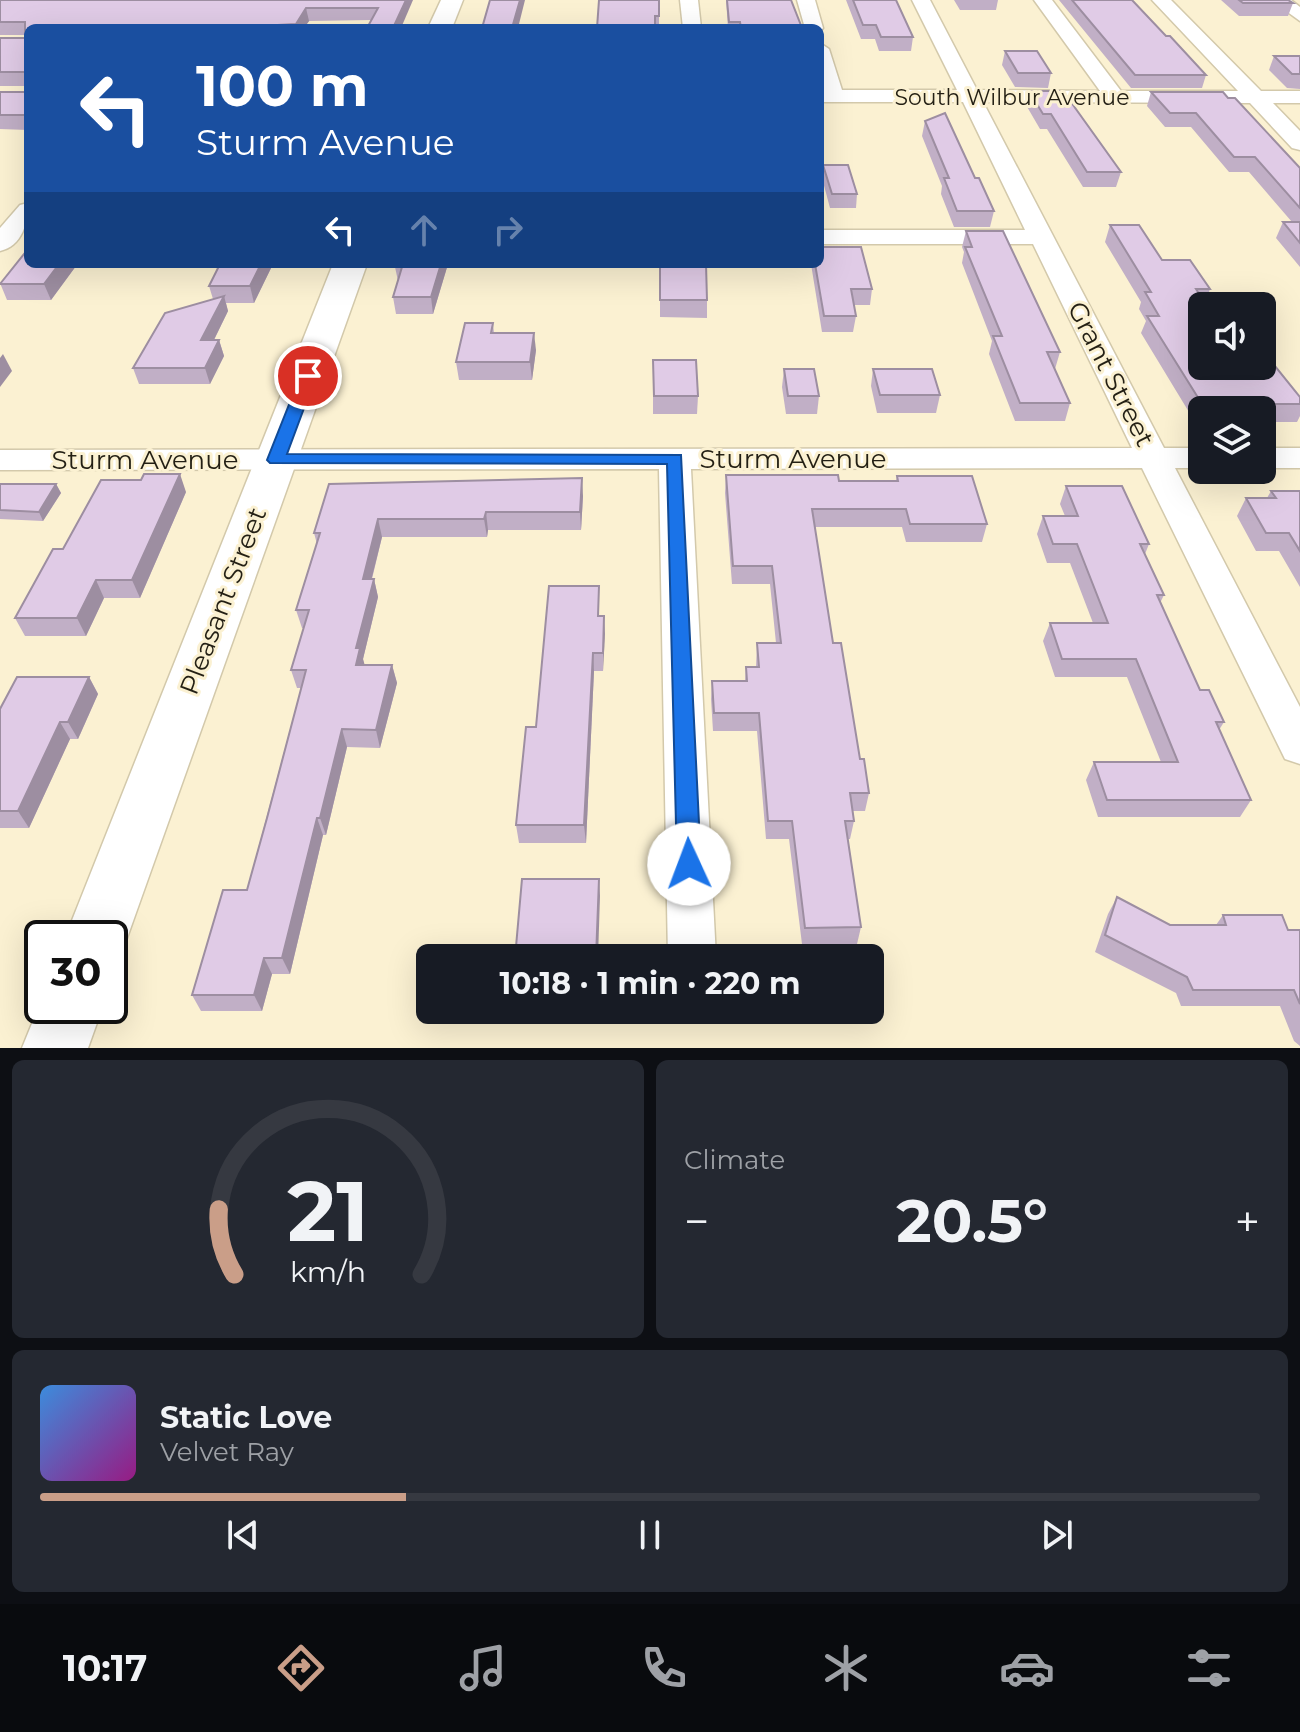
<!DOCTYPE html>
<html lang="en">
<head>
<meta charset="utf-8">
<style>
  body { margin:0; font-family:Montserrat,sans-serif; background:#242831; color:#f1f3f6; height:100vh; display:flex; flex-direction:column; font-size:30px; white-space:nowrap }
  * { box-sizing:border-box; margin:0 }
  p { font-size:26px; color:#9ea1a6 }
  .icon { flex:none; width:44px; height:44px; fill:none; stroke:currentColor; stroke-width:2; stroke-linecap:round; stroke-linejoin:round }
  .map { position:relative; height:1048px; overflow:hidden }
  .sheet { display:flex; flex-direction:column; gap:12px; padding:12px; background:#0d0f14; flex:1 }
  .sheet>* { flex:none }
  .top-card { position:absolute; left:24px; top:24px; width:800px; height:244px; border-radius:12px; box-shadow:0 8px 32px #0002; background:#1a4fa0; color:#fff; overflow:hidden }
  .tools { position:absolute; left:1188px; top:292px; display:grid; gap:16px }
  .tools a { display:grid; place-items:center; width:88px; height:88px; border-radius:12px; background:#171b24; box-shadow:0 8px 32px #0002; font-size:40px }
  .speed { position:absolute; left:24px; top:920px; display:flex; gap:16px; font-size:40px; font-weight:700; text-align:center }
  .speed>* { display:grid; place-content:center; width:104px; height:104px; border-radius:50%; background:#171b24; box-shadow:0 8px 32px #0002; line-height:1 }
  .speed .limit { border:4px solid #111; border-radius:12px; background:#fff; color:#111 }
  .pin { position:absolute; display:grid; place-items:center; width:68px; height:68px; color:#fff; margin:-34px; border:4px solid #fff; border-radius:50%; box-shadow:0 2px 8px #0007 }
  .me { position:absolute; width:88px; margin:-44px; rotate:358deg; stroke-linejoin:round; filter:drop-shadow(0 0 6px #0008) }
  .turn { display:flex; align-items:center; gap:28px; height:168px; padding:0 40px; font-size:36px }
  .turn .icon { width:104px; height:104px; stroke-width:2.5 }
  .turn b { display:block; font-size:56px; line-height:68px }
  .lanes { display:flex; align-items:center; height:76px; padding:0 40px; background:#0003; justify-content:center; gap:40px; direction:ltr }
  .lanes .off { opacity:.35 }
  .big { font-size:60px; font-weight:700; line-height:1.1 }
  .sheet .tile { flex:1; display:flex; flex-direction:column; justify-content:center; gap:12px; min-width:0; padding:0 28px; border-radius:12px; background:#242831 }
  .sheet .dial { align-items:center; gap:0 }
  .dial svg { height:208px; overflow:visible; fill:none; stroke:#363941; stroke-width:7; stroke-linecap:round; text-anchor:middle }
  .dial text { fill:#f1f3f6; stroke:none }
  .song { display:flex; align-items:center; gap:24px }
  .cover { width:96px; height:96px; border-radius:12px; background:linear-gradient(135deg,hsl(210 70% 55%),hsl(310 70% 35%)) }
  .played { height:8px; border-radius:4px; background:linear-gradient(90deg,#ca9e88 30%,#363941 30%) }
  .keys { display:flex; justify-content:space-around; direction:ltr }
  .heat { display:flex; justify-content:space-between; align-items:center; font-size:44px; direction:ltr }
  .sheet .tiles { flex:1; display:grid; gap:12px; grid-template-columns:1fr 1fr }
  .tile:last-child { grid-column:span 2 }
  .trip { position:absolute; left:416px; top:944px; width:468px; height:80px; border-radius:12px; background:#171b24; box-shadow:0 8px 32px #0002; font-weight:700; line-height:80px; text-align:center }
  .tab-bar { display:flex; height:128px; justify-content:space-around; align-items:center; background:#090b0e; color:#9ea1a6 }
  .tab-bar .icon { width:56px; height:56px }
  .tab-bar .selected { color:#ca9e88 }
  .tab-bar b { font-size:36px; color:#f1f3f6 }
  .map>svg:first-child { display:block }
</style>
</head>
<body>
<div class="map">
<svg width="1300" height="1048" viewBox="0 0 1300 1048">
  <rect width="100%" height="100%" fill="#fbf1d2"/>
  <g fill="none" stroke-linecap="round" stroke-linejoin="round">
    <defs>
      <g id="minor">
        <polygon points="680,0 698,0 701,28 683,28"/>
        <polygon points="797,0 815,0 823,28 820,32 820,28 805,28"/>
        <polygon points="912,0 930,0 977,90 1100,91 1034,0 1052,0 1121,91 1238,91 1152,0 1171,0 1261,91 1300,91 1300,103 1273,103 1300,131 1300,150 1292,148 1250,103 983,102 1164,448 1202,448 1202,468 1175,468 1300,707 1300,764 1285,759 1142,468 691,469 716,958 668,958 659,469 0,470 0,450 1132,448 1033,244 820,244 820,230 1025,230 963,102 820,102 820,43 829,49 842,90 957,90"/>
        <polygon points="1271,0 1291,0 1300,7 1300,21"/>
        <path d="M28,203C28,223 22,246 0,251V228L20,205Z"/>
        <rect x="1262" y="448" width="38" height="20"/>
      </g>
      <g id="major">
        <polygon points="441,0 463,0 452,28 428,28"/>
        <polygon points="333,264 367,264 127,938 118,959 110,962 110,938 65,938"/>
        <polygon points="42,999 42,1006 103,1006 88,1048 22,1048"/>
      </g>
    </defs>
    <use href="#minor" stroke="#d3c9ab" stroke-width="3"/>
    <use href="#major" stroke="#d3c9ab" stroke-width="3"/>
    <use href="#minor" fill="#fff" fill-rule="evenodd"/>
    <use href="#major" fill="#fff" fill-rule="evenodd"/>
  </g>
  <g fill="#c1afc6">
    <polygon points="0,0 413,0 371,20 309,21 304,28 28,28 28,130 0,129 0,92 25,92 25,86 0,86 0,38 25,38 25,35 0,35"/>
    <polygon points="659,0 659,28 597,28"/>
    <polygon points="726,0 791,0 802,28 728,28"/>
    <polygon points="846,0 896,0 913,37 911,51 879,51 875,39 861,39"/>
    <polygon points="954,0 998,0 996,10 960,10"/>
    <polygon points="1059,0 1132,0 1166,36 1206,75 1202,88 1131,88"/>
    <polygon points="1221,0 1288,0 1293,3 1288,16 1239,16"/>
    <polygon points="1005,51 1051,73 1048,88 1015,87 1002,65"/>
    <polygon points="1274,56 1300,56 1300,89 1287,88 1269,70"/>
    <polygon points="1029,91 1121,172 1116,187 1083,187 1047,129 1040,129 1026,105"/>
    <polygon points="1151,92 1223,92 1300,168 1300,267 1276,238 1283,222 1292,222 1249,172 1229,172 1191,127 1165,127 1147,106"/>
    <polygon points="925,121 975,178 994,211 990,227 954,227 941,194 942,186 922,136"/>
    <polygon points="823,165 857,194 856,208 830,208 822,178"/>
    <polygon points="1110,225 1162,260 1210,289 1205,303 1202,366 1300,397 1300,416 1297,422 1262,422 1262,410 1202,410 1202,422 1195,422 1141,333 1146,321 1139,309 1141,302 1105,242"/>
    <polygon points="966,231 1060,352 1055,369 1070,403 1065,421 1015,421 989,354 992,341 962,263 964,252 962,247"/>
    <polygon points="28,264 95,264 94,266 76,266 51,300 7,300 0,283"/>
    <polygon points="220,264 273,264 254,303 226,303 228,311 214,340 219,340 224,356 210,384 139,384 133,368 213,299 209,286"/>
    <polygon points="448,264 433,314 396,314 393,297 398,281 395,267"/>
    <polygon points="660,264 707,300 707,318 660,317"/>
    <polygon points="811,264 820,264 872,289 870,305 854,305 856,316 853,332 822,332"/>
    <polygon points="493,323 494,333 536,350 532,380 459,380 456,362"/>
    <polygon points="653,360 698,396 697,414 653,414"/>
    <polygon points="784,369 819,396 817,414 786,414 782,387"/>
    <polygon points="873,369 940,395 936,413 877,413 871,386"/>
    <polygon points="726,475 839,481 896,481 897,476 987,524 982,542 906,542 902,527 815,527 833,643 860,759 869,793 865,811 853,811 854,821 850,839 848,839 861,927 857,944 802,944 789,839 766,839 757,731 713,731 711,699 712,681 745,681 746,667 756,667 757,643 776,643 770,584 732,584 725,493"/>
    <polygon points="0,484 56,484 61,493 43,521 0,519"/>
    <polygon points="329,484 583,496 581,530 488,530 487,537 382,537 372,579 374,579 378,597 363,659 364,665 392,665 397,683 380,748 347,747 326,835 323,835 290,974 272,974 262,1011 201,1011 192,995 247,890 301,688 297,688 291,670 304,628 302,628 296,610 317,544 314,533"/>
    <polygon points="1066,486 1149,544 1145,554 1164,595 1160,603 1200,690 1224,722 1219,730 1251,800 1240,817 1098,817 1086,780 1094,762 1161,762 1127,677 1055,677 1043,641 1050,623 1093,623 1070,563 1047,563 1037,534 1043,516 1065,516 1060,504"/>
    <polygon points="1271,491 1300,491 1300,587 1279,551 1256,551 1237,516 1246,498 1267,498"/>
    <polygon points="186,492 140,598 104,598 86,636 25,636 15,618 63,549"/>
    <polygon points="599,586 599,616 604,616 603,671 594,671 586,843 519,843 516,825 536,727"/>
    <polygon points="89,677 98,694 78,739 70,739 29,828 0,828 0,709"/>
    <polygon points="1117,897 1170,925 1216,925 1223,915 1288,930 1300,930 1300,1046 1294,1041 1280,1006 1181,1006 1176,993 1095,952 1108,914"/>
  </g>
  <g fill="#9d8ea1">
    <polygon points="406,0 413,0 401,28 393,28"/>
    <polygon points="520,0 525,0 518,28 512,28"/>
    <polygon points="306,8 309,21 304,28 297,28 296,24"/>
    <polygon points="59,264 75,264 76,266 51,300 44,284"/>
    <polygon points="261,264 273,264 254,303 250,286"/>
    <polygon points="441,264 448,264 433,314 431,297"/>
    <polygon points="224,296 228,311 206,356 201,340"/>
    <polygon points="534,333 536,350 532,380 530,362"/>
    <polygon points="219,340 224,356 210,384 205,368"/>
    <polygon points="3,354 12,371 0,387 0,358"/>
    <polygon points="180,474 186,492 140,598 132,580"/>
    <polygon points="582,478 583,496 581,530 580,512"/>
    <polygon points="56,484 61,493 43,521 39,512"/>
    <polygon points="486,512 488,530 487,537 484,519"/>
    <polygon points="378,519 382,537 367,597 363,579"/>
    <polygon points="374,579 378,597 363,659 365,666 356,665 356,648"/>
    <polygon points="96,580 104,598 86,636 77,618"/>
    <polygon points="604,616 605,634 603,671 603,653"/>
    <polygon points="593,653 594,671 586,843 584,825"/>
    <polygon points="392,665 397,683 380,748 376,730"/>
    <polygon points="89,677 98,694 78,739 68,722"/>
    <polygon points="60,722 70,739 29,828 18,811"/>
    <polygon points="342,729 347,747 326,835 320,818"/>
    <polygon points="317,818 323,835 290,974 282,958"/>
    <polygon points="599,879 600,896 598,958 596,958"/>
    <polygon points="264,958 272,974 262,1011 254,995"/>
  </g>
  <g fill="#e0cbe6" stroke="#9d8ea1" stroke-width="2">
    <polygon points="0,0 406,0 393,28 367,28 378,8 306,8 296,24 278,25 276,28 28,28 28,115 0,115 0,92 25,92 25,72 0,72 0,38 25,38 25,22 0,22"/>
    <polygon points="490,0 520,0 512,28 482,28"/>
    <polygon points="599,0 659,0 659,16 655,16 655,28 597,28"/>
    <polygon points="727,0 791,0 802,28 741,28 740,22 729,22"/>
    <polygon points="853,0 896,0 913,37 881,37 876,25 863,25"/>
    <polygon points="1072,0 1132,0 1166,36 1170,36 1206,75 1135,75"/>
    <polygon points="1239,0 1288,0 1293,3 1243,3"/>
    <polygon points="1005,51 1037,51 1051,73 1018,73"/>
    <polygon points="1274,56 1300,56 1300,74 1292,74"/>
    <polygon points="1029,91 1063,91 1121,172 1087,172 1051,114 1043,114"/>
    <polygon points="1151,92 1223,92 1228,98 1235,98 1300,168 1300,208 1255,157 1234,157 1196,113 1170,113"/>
    <polygon points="945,113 975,178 979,178 994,211 957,211 944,178 949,178 925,121"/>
    <polygon points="823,165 848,165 857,194 832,194"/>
    <polygon points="1283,222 1300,222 1300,243"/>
    <polygon points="1110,225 1139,225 1162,260 1190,260 1210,289 1196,289 1207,306 1202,306 1202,366 1262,366 1262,350 1300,397 1300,404 1202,404 1147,316 1159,316 1145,292 1151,292"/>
    <polygon points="966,231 1003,231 1060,352 1047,352 1070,403 1020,403 993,336 1002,336 965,247 972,247"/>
    <polygon points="820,247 861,247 872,289 851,289 856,316 824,316 815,264 820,264"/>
    <polygon points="28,249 28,264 59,264 44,284 0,284"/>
    <polygon points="220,264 261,264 250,286 209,286"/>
    <polygon points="396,264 441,264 431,297 393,297 402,267 395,267"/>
    <polygon points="660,264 706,264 707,300 660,300"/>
    <polygon points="224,296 201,340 219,340 205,368 133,368 165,313"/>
    <polygon points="465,323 493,323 491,333 534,333 530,362 456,362"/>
    <polygon points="653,360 696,360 698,396 654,396"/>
    <polygon points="784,369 814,369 819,396 788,396"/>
    <polygon points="873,369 932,369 940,395 880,395"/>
    <polygon points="144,474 180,474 132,580 96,580 77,618 15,618 53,549 63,549 101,480 141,480"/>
    <polygon points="726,475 838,475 839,481 898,481 897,476 972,476 987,524 910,524 906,509 812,509 833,643 841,643 860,759 864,759 869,793 850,793 854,821 845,821 861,927 805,928 792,821 768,821 759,713 714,713 712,681 747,681 746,667 759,667 757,643 781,643 772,566 733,566"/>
    <polygon points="582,478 580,512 486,512 484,519 378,519 363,579 374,579 356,648 360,648 356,665 392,665 376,730 342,729 320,818 317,818 282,958 264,958 254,995 192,995 223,890 247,890 267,818 306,670 291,670 309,610 296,610 320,533 314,533 329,484"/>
    <polygon points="0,484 56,484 39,512 0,510"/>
    <polygon points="1066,486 1122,486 1149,544 1140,544 1164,595 1157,595 1200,690 1209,690 1224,722 1216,722 1251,800 1107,800 1094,762 1178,762 1136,659 1062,659 1050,623 1108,623 1077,544 1053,544 1043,516 1078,516"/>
    <polygon points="1271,491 1300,491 1300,551 1289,533 1266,533 1246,498 1276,498"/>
    <polygon points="549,586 599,586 598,616 604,616 603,653 593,653 584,825 516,825 526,727 536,727"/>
    <polygon points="17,677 89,677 68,722 60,722 18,811 0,811 0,709"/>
    <polygon points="522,879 599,879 596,958 515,958"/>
    <polygon points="1117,897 1170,925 1226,925 1223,915 1282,915 1288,930 1300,930 1300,1004 1294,990 1193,990 1187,977 1105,935"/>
  </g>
  <polygon fill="#1a73e8" stroke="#114b97" stroke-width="2" points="302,372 316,376 287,454 681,455 701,864 697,872 689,875 680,872 677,864 667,464 270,463 267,460"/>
  <g text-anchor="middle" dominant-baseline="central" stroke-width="6" stroke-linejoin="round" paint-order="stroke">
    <g font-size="22" fill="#231f14" stroke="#fbf1d2">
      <text x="1012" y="97">South Wilbur Avenue</text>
    </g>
    <g font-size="26" fill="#231f14" stroke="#fbf1d2">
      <text transform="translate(1111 374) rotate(63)">Grant Street</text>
      <text x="793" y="459">Sturm Avenue</text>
      <text x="145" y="460">Sturm Avenue</text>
      <text transform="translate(223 601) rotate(-69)">Pleasant Street</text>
    </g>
  </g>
</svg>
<div class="tools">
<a><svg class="icon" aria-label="sound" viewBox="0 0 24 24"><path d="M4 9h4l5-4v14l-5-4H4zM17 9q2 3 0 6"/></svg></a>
<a><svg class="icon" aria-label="layers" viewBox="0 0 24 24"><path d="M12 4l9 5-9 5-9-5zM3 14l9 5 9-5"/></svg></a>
</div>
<div class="speed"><div class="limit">30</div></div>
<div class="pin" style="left:308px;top:376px;background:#d93025"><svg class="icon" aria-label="arrive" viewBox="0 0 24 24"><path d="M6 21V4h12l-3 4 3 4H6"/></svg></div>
<svg class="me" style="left:689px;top:864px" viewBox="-20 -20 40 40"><circle r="19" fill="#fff"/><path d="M0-13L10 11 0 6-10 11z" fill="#1a73e8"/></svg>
<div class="trip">10:18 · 1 min · 220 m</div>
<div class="top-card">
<div class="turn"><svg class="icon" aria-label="left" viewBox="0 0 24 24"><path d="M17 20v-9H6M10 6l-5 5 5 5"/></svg><div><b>100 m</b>Sturm Avenue</div></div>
<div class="lanes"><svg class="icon" aria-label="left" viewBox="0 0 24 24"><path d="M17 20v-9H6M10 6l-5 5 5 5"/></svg><svg class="icon off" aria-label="ahead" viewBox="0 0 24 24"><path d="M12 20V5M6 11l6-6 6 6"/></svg><svg class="icon off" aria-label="right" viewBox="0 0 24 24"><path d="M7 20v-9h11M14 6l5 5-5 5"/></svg></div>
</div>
</div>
<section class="sheet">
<div class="tiles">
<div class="tile dial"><svg viewBox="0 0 100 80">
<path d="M14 69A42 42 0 1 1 86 69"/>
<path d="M14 69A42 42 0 0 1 8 44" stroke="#ca9e88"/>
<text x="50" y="56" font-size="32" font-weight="700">21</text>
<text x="50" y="72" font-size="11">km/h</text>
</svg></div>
<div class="tile"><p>Climate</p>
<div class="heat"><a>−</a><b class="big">20.5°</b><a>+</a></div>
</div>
<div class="tile">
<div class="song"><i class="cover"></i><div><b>Static Love</b><p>Velvet Ray</p></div></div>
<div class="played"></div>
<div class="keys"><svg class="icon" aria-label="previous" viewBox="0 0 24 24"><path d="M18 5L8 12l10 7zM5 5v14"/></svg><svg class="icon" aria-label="pause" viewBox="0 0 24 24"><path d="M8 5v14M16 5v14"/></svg><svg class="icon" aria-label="next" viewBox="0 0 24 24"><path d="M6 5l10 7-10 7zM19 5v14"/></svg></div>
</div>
</div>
</section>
<nav class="tab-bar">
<b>10:17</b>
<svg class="icon selected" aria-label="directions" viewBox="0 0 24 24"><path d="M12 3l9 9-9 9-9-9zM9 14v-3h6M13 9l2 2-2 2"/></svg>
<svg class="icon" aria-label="music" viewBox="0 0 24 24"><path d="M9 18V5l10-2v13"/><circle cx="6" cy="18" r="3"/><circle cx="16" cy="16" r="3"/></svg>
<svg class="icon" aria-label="phone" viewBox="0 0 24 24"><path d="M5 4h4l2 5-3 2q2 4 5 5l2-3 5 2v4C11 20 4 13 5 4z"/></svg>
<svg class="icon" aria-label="climate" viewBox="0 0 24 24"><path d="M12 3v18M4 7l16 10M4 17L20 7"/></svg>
<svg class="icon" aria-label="car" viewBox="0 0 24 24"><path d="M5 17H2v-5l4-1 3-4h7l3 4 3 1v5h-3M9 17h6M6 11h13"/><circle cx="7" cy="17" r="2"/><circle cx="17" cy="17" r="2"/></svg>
<svg class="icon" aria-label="filters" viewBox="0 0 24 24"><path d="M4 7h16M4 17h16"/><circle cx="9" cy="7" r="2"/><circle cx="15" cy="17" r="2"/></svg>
</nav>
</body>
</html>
